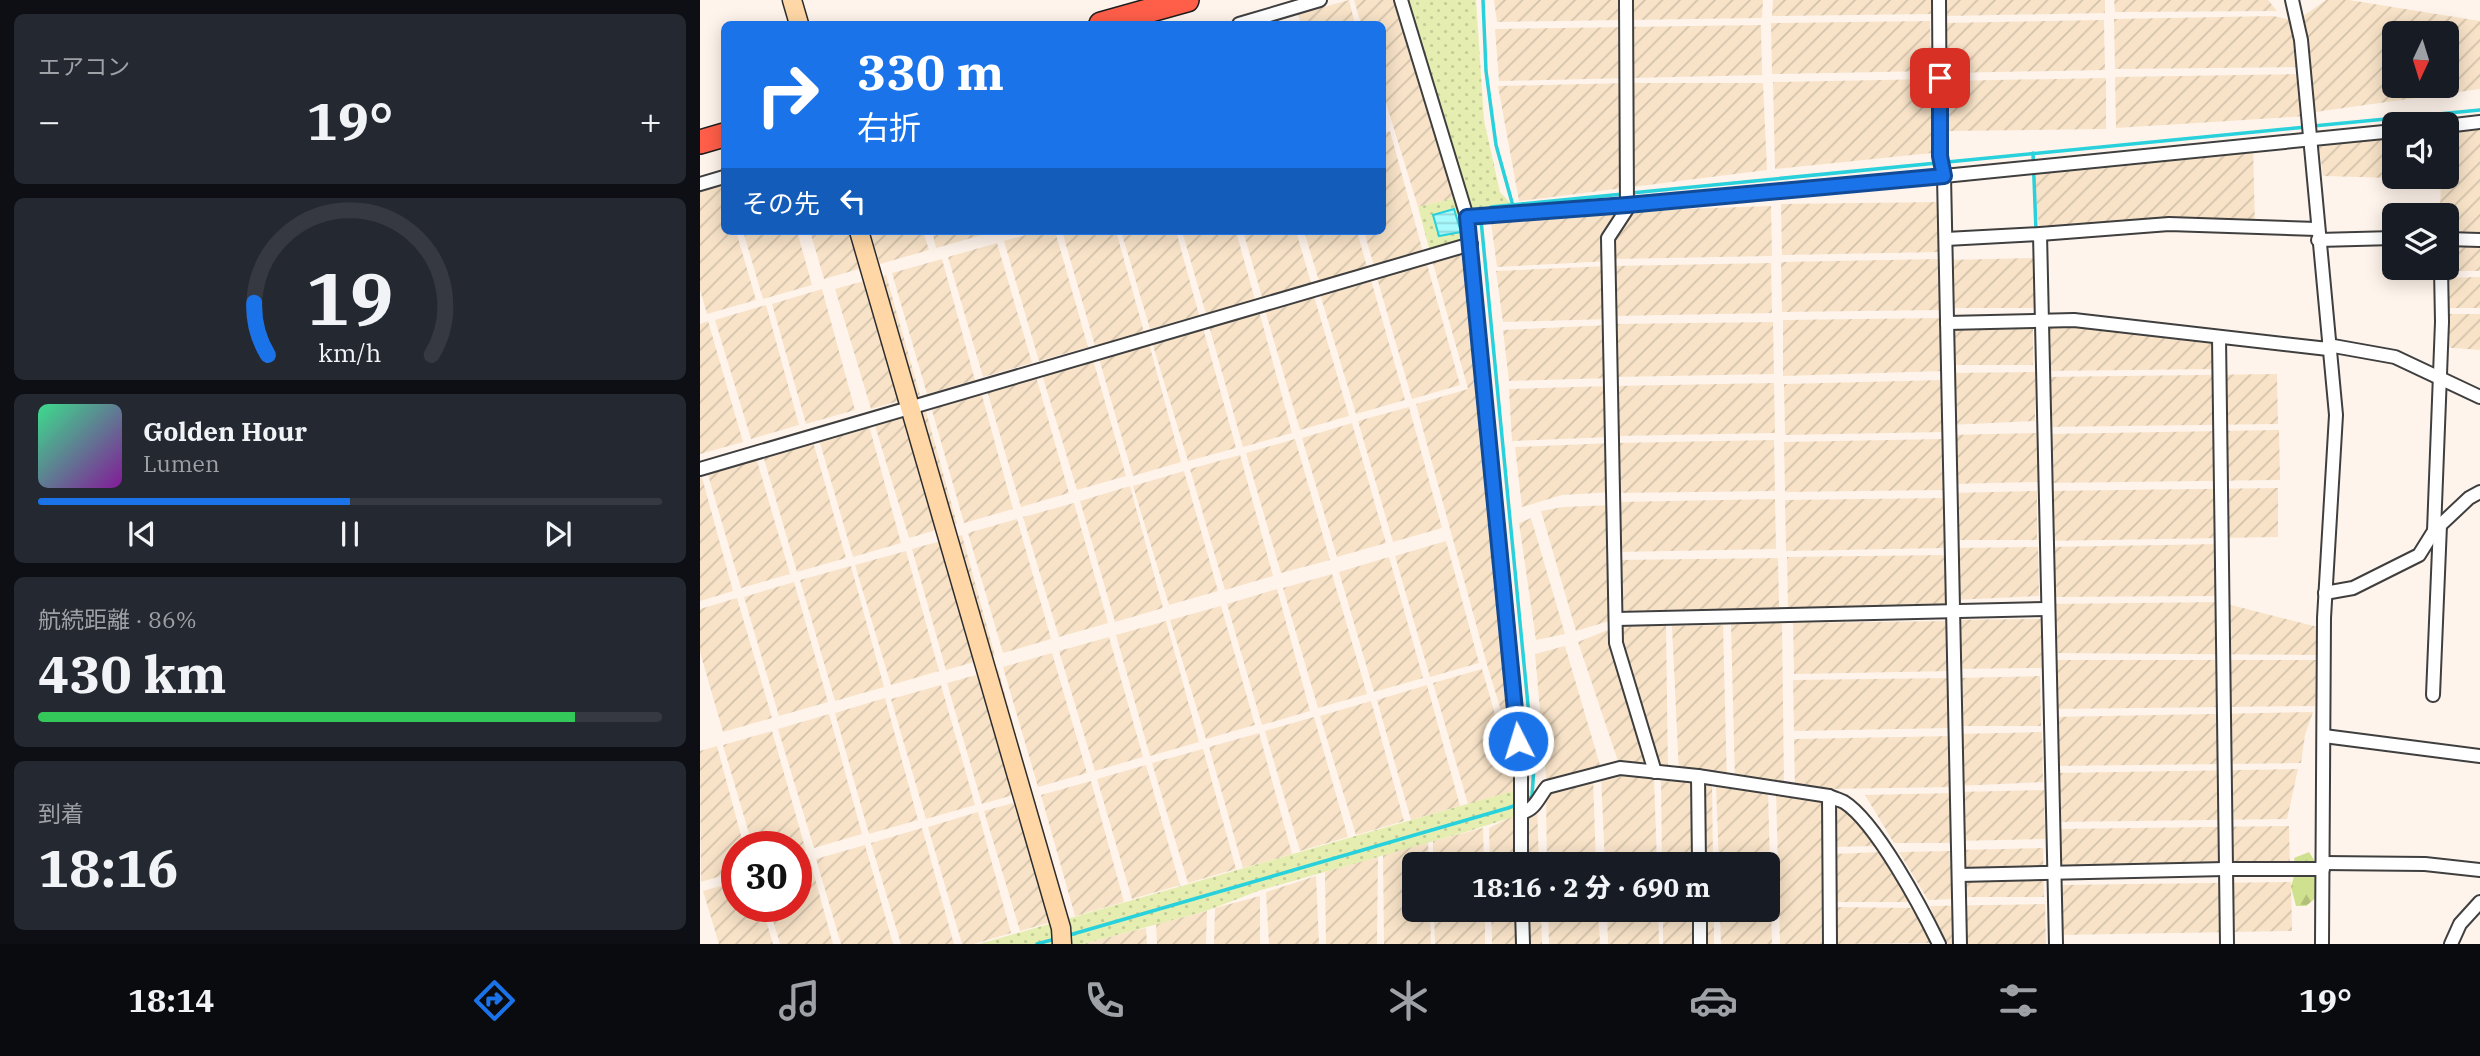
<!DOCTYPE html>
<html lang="ja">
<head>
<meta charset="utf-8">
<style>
  body { margin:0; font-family:"IBM Plex Serif","Noto Sans JP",serif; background:#242831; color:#f1f3f6; height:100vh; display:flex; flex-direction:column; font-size:26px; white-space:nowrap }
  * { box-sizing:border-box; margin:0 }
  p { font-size:23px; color:#9ea1a6 }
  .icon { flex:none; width:38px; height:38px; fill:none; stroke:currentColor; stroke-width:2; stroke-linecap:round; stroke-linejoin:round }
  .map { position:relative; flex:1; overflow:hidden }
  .sheet { display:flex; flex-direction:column; gap:14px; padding:14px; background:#0d0f14; width:700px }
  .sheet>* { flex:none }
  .hud { position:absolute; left:21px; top:21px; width:665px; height:214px; border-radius:10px; box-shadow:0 4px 18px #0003; background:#1a73e8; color:#fff; overflow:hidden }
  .needle { width:46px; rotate:184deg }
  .controls { position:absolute; left:1682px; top:21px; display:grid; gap:14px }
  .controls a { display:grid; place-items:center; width:77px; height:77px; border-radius:10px; background:#171b24; box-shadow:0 4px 18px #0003; font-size:35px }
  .speed { position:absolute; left:21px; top:831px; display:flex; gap:14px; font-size:35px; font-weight:700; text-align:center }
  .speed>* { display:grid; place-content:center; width:91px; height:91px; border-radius:50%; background:#171b24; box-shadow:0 4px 18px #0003; line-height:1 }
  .speed .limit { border:10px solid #d22; background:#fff; color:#111 }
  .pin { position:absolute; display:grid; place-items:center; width:60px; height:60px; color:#fff; margin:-30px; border-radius:14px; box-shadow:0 4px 10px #0006 }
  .me { position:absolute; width:77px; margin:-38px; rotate:355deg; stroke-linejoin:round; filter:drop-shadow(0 0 5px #0008) }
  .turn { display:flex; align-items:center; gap:24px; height:147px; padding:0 21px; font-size:32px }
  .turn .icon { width:91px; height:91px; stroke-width:2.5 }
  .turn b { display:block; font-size:49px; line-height:60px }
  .then { display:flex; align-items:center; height:66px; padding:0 21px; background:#0003; gap:14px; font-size:26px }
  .big { font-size:52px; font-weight:800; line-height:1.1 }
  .sheet .widget { flex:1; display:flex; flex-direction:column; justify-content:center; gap:10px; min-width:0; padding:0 24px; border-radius:10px; background:#242831 }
  .sheet .dial { align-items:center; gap:0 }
  .dial svg { height:182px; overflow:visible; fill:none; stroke:#363941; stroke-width:7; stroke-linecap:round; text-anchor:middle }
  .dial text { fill:#f1f3f6; stroke:none }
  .song { display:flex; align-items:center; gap:21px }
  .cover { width:84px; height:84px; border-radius:10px; background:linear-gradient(135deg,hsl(150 70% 55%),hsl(290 70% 35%)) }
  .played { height:7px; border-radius:4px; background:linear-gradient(90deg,#1a73e8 50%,#363941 50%) }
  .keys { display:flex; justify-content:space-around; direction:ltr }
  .heat { display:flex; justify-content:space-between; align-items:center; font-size:38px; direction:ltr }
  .charge { height:10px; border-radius:5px; background:linear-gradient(90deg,#34c759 86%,#363941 0) }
  .trip { position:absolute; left:702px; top:852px; width:378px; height:70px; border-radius:10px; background:#171b24; box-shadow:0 4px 18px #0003; font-weight:800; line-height:70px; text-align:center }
  .menu { display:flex; height:112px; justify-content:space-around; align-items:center; background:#090b0e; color:#9ea1a6 }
  .menu .icon { width:49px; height:49px }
  .menu .current { color:#1a73e8 }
  .menu b { font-size:32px; color:#f1f3f6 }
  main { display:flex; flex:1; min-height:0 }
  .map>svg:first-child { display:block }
</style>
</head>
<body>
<main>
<section class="sheet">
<div class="widget"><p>エアコン</p>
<div class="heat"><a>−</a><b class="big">19°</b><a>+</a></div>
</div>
<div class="widget dial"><svg viewBox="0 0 100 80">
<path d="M14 69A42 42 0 1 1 86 69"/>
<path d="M14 69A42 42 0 0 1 8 46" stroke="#1a73e8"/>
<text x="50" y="56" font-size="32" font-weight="700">19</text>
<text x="50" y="72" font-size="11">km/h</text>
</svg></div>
<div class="widget">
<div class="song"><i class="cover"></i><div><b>Golden Hour</b><p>Lumen</p></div></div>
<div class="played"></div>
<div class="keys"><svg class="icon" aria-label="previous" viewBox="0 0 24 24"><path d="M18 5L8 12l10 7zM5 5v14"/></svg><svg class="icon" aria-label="pause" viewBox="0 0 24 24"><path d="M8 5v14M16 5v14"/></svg><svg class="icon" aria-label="next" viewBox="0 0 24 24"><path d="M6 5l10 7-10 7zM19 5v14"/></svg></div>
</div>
<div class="widget"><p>航続距離 · 86%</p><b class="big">430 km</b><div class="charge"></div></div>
<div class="widget"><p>到着</p><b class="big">18:16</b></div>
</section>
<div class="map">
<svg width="1780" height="944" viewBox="0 0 1780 944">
  <defs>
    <pattern id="farmland-furrows" width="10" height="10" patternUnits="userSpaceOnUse" patternTransform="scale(1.75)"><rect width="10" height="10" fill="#f8e3c8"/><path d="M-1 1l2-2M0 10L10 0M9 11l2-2" fill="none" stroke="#d3c2ab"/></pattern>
    <pattern id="grass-dots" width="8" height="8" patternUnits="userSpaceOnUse" patternTransform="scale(1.75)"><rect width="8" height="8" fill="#e5eeb0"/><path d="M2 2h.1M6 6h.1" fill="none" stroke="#c3cb96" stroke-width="1.8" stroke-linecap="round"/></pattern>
    <pattern id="forest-firs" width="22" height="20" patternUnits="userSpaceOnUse" patternTransform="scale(1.75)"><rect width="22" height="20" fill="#cfe08e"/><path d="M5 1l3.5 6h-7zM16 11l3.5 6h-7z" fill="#b1bf79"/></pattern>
    <pattern id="water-rules" width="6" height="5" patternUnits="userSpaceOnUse" patternTransform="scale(1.75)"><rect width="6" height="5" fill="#a9fafd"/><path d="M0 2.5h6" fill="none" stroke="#90d5d8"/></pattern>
  </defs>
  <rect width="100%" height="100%" fill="#fff4eb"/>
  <g fill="url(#farmland-furrows)" fill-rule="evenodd">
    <polygon points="649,0 655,24 601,24 598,14"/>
    <polygon points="654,0 705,0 762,196 718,207 683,93 682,24 661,24"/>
    <polygon points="794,0 1063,0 1062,18 797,22"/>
    <polygon points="1073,0 1231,0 1231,14 1072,16"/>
    <polygon points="1247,0 1405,0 1405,13 1246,16"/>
    <polygon points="1414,0 1568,0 1577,11 1415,12"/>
    <path d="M1626,0H1649L1780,21V89L1608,113L1607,116L1416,128L1415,77L1602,74L1601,67L1415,69L1414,19L1573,16L1596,21ZM1694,33H1746V86H1694Z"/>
    <polygon points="1404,20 1405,70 1246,73 1245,23"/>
    <polygon points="1230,21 1231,71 1072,74 1071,23"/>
    <polygon points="1061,25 1062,75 799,81 795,29"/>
    <polygon points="1406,78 1406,129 1248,131 1247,81"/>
    <polygon points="1232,79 1232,153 1075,169 1073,82"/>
    <polygon points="927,83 1063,83 1067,170 819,201 798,86"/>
    <polygon points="1780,122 1780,271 1741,271 1746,268 1746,215 1740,215 1741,177 1746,177 1747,126"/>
    <polygon points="690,131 723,252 674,266 664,231 682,231 683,133"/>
    <polygon points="1694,134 1694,177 1729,177 1728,179 1623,176 1619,147"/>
    <polygon points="1553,145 1555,228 1340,234 1333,174"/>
    <polygon points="22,180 24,188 24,231 36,231 56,300 7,314 0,290 0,186"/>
    <polygon points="1240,202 1241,252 1082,255 1081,204"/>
    <polygon points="1071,206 1072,256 914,259 909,261 797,267 791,222 926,211"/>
    <polygon points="43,231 97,231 112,285 63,299"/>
    <polygon points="110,231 163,231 173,265 124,279"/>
    <polygon points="170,231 223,231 229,250 180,264"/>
    <polygon points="232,231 284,231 285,234 236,248"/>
    <polygon points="340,231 355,231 388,347 339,361 304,241"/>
    <polygon points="362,231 416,231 444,332 395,346"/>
    <polygon points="421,231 476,231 499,315 450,329"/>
    <polygon points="482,231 536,231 555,300 506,314"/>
    <polygon points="543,231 596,231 611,283 562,297"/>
    <polygon points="604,231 657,231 667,267 619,281"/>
    <polygon points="297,243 332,363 283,377 248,257"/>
    <polygon points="771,244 821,775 788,668 716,404 768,389 731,256"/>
    <polygon points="1334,258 1335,308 1247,308 1246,260"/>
    <polygon points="242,259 275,380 227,394 192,273"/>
    <polygon points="1240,259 1241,310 1082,312 1081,262"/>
    <polygon points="1071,263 1072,313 914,316 913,266"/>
    <polygon points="727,264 760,385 712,399 677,278"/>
    <polygon points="909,266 910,319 803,322 796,271"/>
    <polygon points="186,275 220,395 171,409 135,289"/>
    <polygon points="1780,277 1780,308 1742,308 1741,278"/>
    <polygon points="671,280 705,400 656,414 620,294"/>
    <polygon points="122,289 155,410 106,424 72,304"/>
    <polygon points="614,296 649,416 600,430 565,310"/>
    <polygon points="66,305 99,425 51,439 15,320"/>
    <polygon points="559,311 592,433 543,447 509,326"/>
    <polygon points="1742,314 1780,314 1780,350 1740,347"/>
    <polygon points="1333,316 1333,365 1248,365 1247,318"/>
    <polygon points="1242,318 1243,371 1083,376 1083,320"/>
    <polygon points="8,321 43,442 0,454 0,324"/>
    <polygon points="1342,321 1519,337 1520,369 1343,371"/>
    <polygon points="1073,322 1074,374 915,377 914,324"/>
    <polygon points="910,325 911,378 809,381 803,330"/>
    <polygon points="503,328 536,448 488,461 452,342"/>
    <polygon points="448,340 481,462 433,476 398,355"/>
    <polygon points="392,356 426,476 377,490 341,371"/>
    <polygon points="1335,372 1335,421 1249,425 1248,373"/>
    <polygon points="335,373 369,493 321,507 286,387"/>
    <polygon points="1577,374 1578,424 1345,427 1345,377"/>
    <polygon points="1243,380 1243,432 1085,435 1084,384"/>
    <polygon points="1074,383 1075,433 916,436 915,386"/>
    <polygon points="911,386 912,437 812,441 809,389"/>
    <polygon points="280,388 313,509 264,523 230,403"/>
    <polygon points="224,404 257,524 209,538 173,419"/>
    <polygon points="709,407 742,528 693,542 658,421"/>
    <polygon points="168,422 201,543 153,557 118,436"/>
    <polygon points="652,423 686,543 637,557 602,438"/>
    <polygon points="1579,430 1580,480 1347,483 1347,434"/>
    <polygon points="1338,433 1338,482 1251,484 1250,435"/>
    <polygon points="112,438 146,558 97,572 62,452"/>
    <polygon points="595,439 630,560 581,573 546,453"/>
    <polygon points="1242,439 1243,490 1085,492 1084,442"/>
    <polygon points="1074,440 1075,491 916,493 915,443"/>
    <polygon points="912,443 913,492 862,495 822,507 815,447"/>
    <polygon points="55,454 90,574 41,588 6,468"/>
    <polygon points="540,455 573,576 525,590 490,469"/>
    <polygon points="0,470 33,591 0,601"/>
    <polygon points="484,471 518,591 469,605 433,486"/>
    <polygon points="430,486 463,608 415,622 380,501"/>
    <polygon points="1578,488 1578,537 1346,541 1345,491"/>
    <polygon points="1337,491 1337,540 1252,540 1251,493"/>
    <polygon points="1244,498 1245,548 1086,551 1085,500"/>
    <polygon points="1075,499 1076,549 917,552 917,502"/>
    <polygon points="374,503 408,623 359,637 323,517"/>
    <polygon points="914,505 916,619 876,631 841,511 863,507"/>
    <polygon points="831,518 865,634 836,640 819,523"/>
    <polygon points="317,519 351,639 303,653 268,533"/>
    <polygon points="262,535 295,656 246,670 212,549"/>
    <polygon points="746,541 779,663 730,677 695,556"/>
    <polygon points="1521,544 1522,596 1348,597 1347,547"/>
    <polygon points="1338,547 1339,596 1253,600 1252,548"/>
    <polygon points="206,551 239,671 191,685 155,565"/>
    <polygon points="1246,555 1247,605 1088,608 1087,557"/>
    <polygon points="689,557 723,678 674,692 639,572"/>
    <polygon points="1078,558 1079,608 920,611 920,560"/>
    <polygon points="151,566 184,687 135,701 100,580"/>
    <polygon points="632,574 667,694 618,708 583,588"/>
    <polygon points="94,582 128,702 79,716 44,597"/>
    <polygon points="577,589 610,711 562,725 527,604"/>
    <polygon points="37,598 72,718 23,732 0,652 0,609"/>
    <polygon points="1519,602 1618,627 1616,655 1351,653 1350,604"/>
    <polygon points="521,606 555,725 506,739 470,620"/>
    <polygon points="1341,619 1342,668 1254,669 1253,620"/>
    <polygon points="466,621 499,742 450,756 416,635"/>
    <polygon points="1252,621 1252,671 1094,674 1093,623"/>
    <polygon points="1082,623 1084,787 1035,782 1031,624"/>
    <polygon points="966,625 968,773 954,778 957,864 905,864 901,775 920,767 878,642 915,627"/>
    <polygon points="1023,625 1027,783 1012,781 1013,864 962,864 961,781 1007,780 979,774 972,626"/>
    <polygon points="409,637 443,757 395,771 359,651"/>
    <polygon points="865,646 902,772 847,787 835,654"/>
    <polygon points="352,653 387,773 338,787 303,667"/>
    <polygon points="1352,660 1618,660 1615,706 1353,709"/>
    <polygon points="298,669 331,790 282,804 247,683"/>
    <polygon points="782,669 817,790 768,804 733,683"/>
    <polygon points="1340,676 1341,726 1255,726 1255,678"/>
    <polygon points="1252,678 1252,728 1094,731 1093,680"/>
    <polygon points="241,685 275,805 226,819 191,699"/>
    <polygon points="727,685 760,806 711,820 677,700"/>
    <polygon points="185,698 218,820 169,834 135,713"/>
    <polygon points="671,701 704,821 656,835 620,716"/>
    <polygon points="1613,712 1605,735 1601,763 1353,766 1352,717"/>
    <polygon points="129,714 162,834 114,848 78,729"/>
    <polygon points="614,717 648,837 600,851 565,731"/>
    <polygon points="72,731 106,851 96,854 96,847 53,847 23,745"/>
    <polygon points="1342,732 1343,782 1257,786 1256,734"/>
    <polygon points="559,733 592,854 543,868 509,747"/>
    <polygon points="1253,736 1254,787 1127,789 1130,944 1080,944 1076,789 1095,788 1094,739"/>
    <polygon points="17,746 44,847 37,847 37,871 1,882 0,751"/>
    <polygon points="503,749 536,869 488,883 452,763"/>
    <polygon points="446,765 480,885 432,899 397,779"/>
    <polygon points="1598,769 1587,819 1355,822 1354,773"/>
    <polygon points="893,777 896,864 847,864 846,794"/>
    <polygon points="391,781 424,902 375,916 341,795"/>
    <polygon points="1016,785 1068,789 1072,944 1021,944 1020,910 1068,910 1068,864 1019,864"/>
    <polygon points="1344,790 1345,839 1257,841 1256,792"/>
    <polygon points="1253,793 1253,843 1194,843 1165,795"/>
    <polygon points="334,797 368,917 320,931 284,811"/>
    <polygon points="1132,803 1147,807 1176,846 1133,847"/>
    <polygon points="837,804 839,864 790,864 789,828"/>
    <polygon points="278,812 311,933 274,944 262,944 228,827"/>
    <polygon points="1589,826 1590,875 1358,878 1357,829"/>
    <polygon points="222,828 254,944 201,944 171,843"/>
    <polygon points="783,828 784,864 733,864 733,841"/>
    <polygon points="728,840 729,864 714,864 714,910 730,910 731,944 684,944 683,853"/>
    <polygon points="165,845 193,944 141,944 116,859"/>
    <polygon points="1343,848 1344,897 1259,897 1257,850"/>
    <polygon points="1251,851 1254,899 1228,900 1199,852"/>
    <polygon points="1179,852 1210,902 1134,902 1134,854"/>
    <polygon points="678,856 677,944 626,944 625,872"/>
    <polygon points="110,860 133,944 80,944 69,907 96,906 96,864"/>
    <polygon points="616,876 619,944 569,944 566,892"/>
    <polygon points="37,881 37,906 62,907 73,944 19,944 3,891"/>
    <polygon points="1591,882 1592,931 1360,935 1359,885"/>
    <polygon points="560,896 560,944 514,944 515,908"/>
    <polygon points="1345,904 1346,944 1244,944 1230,906"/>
    <polygon points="1135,907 1214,908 1232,943 1136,944"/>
    <polygon points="734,910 785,910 785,944 735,944"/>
    <polygon points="791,910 841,910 842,944 792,944"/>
    <polygon points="848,910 898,910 900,944 849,944"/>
    <polygon points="907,910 958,910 959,944 908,944"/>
    <rect x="963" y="910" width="51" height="34"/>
    <polygon points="507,911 506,944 457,944 456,924"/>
    <polygon points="446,928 447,944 383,944 432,931"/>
  </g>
  <g fill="url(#grass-dots)">
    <polygon points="705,0 776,0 784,120 800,192 813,206 770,213"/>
    <polygon points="762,196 771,244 731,256 718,207"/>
    <polygon points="816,790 844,791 828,812 769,831 558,891 506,911 432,931 383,944 279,944"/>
  </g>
  <polygon fill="url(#forest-firs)" points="1609,852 1623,874 1618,896 1606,906 1596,906 1591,887 1596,869 1594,858"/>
  <polygon fill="url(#water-rules)" stroke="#28d1db" stroke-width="2" points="754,209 761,232 739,236 733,215"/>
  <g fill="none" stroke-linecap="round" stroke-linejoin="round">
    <g stroke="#28d1db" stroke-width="3.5">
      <polyline points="783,0 786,71 796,145 813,206"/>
      <polyline points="1613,126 1780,110"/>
      <polyline points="1333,153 1336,231"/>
      <polyline points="931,193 1606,127"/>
      <polyline points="786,211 791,207 923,194"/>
      <polyline points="366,936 808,808 827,801 832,796 834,767 781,220"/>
      <polyline points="337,944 355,939"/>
    </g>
    <defs>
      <g id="street">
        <polyline points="701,0 767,217"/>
        <polyline points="926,0 927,209 908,238 916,643 955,772"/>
        <polyline points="1239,0 1240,156 1244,176 1260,944"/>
        <polyline points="1592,0 1601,40 1636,415 1624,618 1622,944"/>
        <polyline points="539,24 620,0"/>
        <polyline points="1746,126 1780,122"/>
        <polyline points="0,184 24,177"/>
        <polyline points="1340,234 1356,944"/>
        <polyline points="1246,239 1340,234 1469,224 1617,229"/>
        <polyline points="1746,239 1780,240"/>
        <polyline points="1618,240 1694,238"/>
        <polyline points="1247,323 1374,320 1628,349"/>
        <polyline points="1519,337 1527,944"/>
        <polyline points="1628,345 1695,357 1780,397"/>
        <polyline points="0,469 771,244"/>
        <polyline points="1734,531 1742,322 1741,268"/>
        <polyline points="1625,593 1653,588 1719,555 1734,531 1769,498 1780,492"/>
        <polyline points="916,619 1348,609"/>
        <polyline points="1733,695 1740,525"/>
        <polyline points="1624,736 1780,756"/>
        <polyline points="998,776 999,864"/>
        <polyline points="1129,796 1130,944"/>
        <path d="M821,813C836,809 838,798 847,787L920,768L998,776L1129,796C1133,798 1140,800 1144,802C1176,822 1222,909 1239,944"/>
        <polyline points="1623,863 1725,864 1780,870"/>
        <polyline points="821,864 821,767 767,217 927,205 1244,176 1694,131"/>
        <polyline points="1259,875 1525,869 1623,869"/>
        <polyline points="822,910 823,944"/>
        <polyline points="1000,910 1000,944"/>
        <polyline points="1751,944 1760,924 1780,902"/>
      </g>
      <g id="secondary">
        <polyline points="92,0 99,24"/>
        <polyline points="159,231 361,928 362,944"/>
      </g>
      <g id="highway">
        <polyline points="401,24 487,0"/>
        <polyline points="0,142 24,135"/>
      </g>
    </defs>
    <use href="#street" stroke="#3f3f3f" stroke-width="16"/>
    <use href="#secondary" stroke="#2e2e2e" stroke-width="21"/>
    <use href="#highway" stroke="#1d1d1d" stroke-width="26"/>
    <use href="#street" stroke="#fff" stroke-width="12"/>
    <use href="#secondary" stroke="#ffd7a6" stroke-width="18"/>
    <use href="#highway" stroke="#ff5e49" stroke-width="23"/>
  </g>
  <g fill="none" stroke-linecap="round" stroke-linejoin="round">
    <defs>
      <polyline id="route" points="818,741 767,217 927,205 1244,176 1240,156 1240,78"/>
    </defs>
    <use href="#route" stroke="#114b97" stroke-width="18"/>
    <use href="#route" stroke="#1a73e8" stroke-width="12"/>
  </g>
</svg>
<div class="controls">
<a><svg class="needle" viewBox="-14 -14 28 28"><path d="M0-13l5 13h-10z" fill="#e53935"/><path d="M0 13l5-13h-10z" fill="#9ea1a6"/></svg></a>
<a><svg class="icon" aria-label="sound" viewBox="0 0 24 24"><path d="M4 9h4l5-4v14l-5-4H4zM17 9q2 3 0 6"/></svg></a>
<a><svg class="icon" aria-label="layers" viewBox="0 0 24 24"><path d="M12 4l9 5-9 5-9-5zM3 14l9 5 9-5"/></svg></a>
</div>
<div class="speed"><div class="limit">30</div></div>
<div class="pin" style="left:1240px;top:78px;background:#d93025"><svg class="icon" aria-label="arrive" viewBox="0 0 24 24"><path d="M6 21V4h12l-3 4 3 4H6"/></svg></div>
<svg class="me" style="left:818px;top:741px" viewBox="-20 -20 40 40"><circle r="17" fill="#1a73e8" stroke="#fff" stroke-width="3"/><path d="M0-11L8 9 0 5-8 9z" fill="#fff"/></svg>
<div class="trip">18:16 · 2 分 · 690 m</div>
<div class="hud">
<div class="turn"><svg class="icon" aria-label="right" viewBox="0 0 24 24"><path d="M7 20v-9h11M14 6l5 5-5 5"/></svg><div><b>330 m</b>右折</div></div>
<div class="then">その先<svg class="icon" aria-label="left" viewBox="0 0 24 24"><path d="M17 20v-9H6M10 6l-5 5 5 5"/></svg></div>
</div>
</div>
</main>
<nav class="menu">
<b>18:14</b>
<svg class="icon current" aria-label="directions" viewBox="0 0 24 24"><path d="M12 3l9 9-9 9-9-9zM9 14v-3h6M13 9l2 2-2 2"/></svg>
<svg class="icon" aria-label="music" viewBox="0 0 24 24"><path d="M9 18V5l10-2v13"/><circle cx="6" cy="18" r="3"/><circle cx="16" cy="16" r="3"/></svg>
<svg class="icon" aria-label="phone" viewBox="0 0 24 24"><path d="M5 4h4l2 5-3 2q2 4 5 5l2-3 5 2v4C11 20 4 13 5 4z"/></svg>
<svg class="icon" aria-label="climate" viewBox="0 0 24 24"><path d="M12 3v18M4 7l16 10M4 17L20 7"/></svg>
<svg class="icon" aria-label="car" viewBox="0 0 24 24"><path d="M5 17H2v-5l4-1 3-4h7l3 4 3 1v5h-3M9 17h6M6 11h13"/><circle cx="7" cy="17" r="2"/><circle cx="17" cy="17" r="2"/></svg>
<svg class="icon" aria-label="filters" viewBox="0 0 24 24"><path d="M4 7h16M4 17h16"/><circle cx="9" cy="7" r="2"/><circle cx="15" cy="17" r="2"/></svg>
<b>19°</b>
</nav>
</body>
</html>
